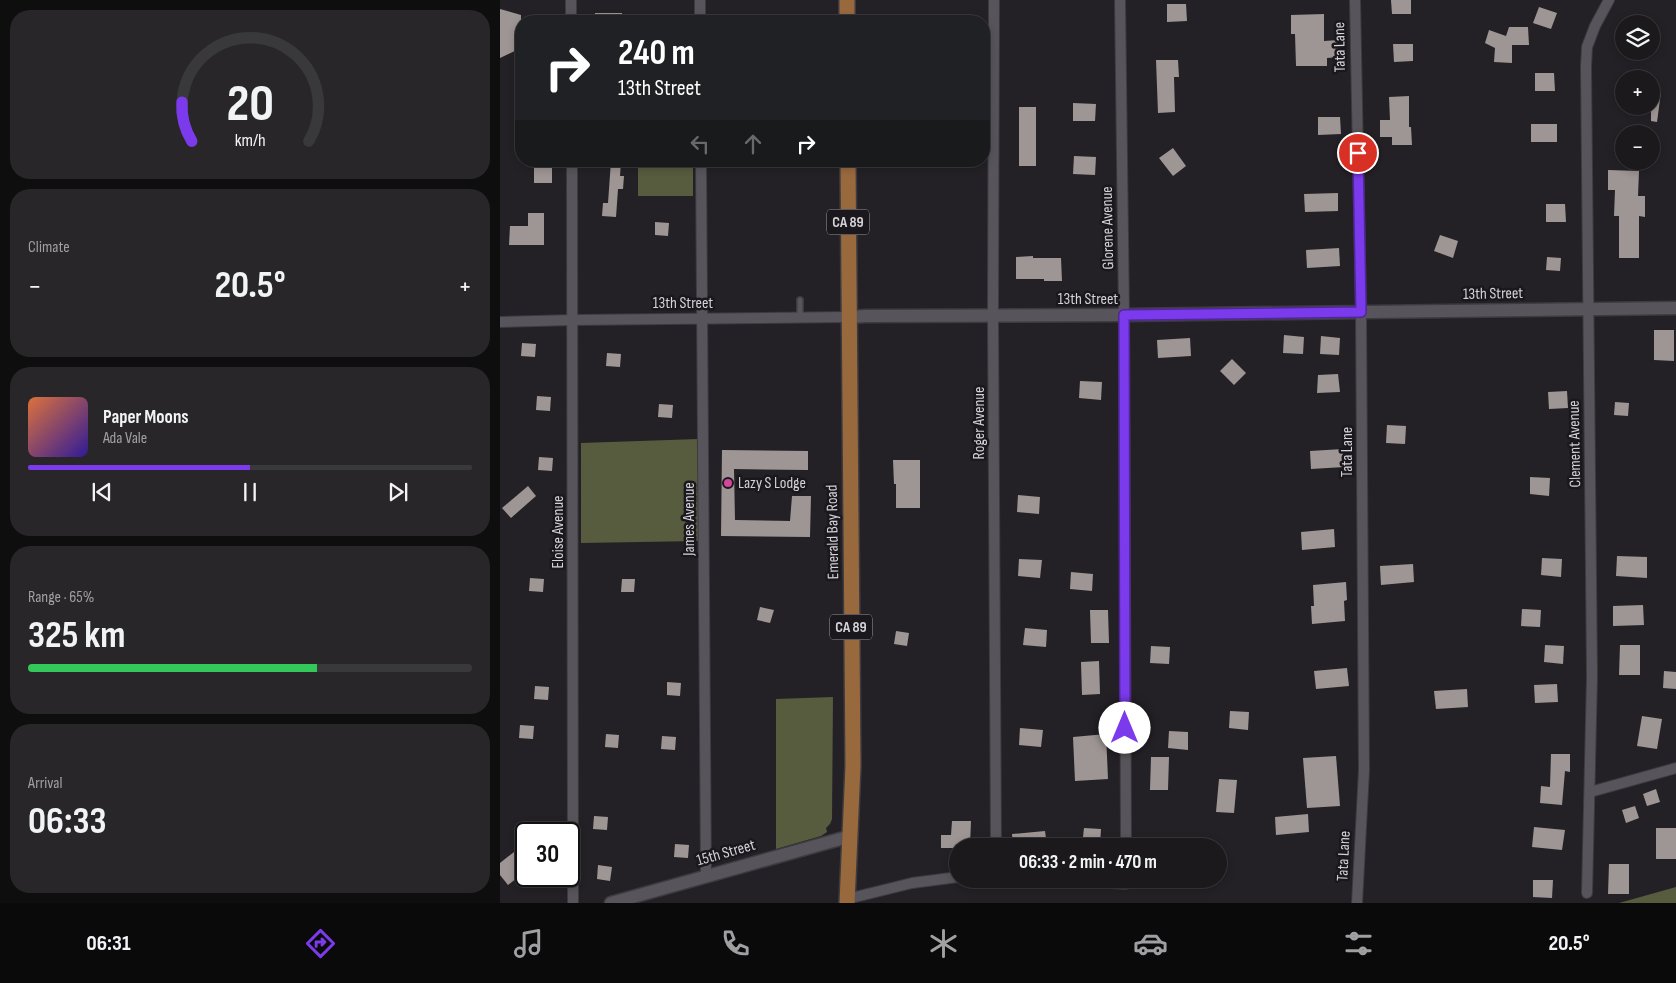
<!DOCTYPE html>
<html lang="en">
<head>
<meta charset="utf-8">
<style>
  body { margin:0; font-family:"Sofia Sans Condensed",sans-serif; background:#282629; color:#f1f3f6; height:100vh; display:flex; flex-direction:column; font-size:19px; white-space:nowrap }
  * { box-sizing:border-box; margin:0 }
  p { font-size:16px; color:#a0a0a3 }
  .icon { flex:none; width:28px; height:28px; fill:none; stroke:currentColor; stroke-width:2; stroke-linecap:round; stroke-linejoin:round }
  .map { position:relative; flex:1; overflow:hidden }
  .sheet { display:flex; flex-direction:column; gap:10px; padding:10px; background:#0f0e0f; width:500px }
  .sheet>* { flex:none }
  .guide { position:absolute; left:15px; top:15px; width:475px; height:152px; border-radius:20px; box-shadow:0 2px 8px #0003,0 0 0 1px #39383b; background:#202124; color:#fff; overflow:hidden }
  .tools { position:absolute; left:1115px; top:15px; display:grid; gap:10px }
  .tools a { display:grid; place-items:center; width:45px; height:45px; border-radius:50%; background:#1b191c; box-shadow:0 2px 8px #0003,0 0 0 1px #39383b; font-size:25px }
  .speed { position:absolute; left:15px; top:822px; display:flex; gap:10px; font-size:25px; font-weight:700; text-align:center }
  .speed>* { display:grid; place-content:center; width:65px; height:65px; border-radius:50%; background:#1b191c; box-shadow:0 2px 8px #0003,0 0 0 1px #39383b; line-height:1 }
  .speed .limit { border:2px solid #111; border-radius:8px; background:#fff; color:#111 }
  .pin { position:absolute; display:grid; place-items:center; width:42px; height:42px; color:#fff; margin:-21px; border:2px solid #fff; border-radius:50%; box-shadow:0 1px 5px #0007 }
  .me { position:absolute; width:55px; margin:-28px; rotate:0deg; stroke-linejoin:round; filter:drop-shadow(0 0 4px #0008) }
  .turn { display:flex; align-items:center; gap:18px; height:105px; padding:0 20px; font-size:22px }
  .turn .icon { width:65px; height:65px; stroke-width:2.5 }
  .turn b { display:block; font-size:35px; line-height:42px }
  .lanes { display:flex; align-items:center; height:48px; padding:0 20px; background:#0003; justify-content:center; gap:25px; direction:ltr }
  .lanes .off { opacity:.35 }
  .big { font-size:38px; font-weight:700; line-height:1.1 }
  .sheet .card { flex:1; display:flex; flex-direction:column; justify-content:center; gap:8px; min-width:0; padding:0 18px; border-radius:20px; background:#282629 }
  .sheet .dial { align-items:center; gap:0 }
  .dial svg { height:130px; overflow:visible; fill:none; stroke:#39383b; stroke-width:7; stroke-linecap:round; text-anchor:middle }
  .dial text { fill:#f1f3f6; stroke:none }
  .song { display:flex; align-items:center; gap:15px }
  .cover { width:60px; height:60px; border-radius:8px; background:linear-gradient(135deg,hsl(20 70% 55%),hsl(250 70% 35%)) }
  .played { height:5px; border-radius:2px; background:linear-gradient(90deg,#7c3aed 50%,#39383b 50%) }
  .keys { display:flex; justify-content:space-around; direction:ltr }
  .heat { display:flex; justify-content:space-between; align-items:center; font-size:28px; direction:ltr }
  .charge { height:8px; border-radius:4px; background:linear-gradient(90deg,#34c759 65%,#39383b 0) }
  .trip { position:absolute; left:449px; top:838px; width:278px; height:50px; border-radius:25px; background:#1b191c; box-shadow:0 2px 8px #0003,0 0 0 1px #39383b; font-weight:700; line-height:50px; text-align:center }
  .tabs { display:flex; height:80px; justify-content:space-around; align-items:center; background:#0b0a0b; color:#a0a0a3 }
  .tabs .icon { width:35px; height:35px }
  .tabs .active { color:#7c3aed }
  .tabs b { font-size:22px; color:#f1f3f6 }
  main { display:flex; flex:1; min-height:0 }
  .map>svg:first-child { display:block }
</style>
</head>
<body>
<main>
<section class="sheet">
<div class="card dial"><svg viewBox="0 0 100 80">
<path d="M14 69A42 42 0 1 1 86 69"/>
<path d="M14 69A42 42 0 0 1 8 45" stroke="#7c3aed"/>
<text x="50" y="56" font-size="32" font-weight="700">20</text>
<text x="50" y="72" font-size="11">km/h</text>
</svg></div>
<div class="card"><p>Climate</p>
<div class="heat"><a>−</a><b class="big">20.5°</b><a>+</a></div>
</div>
<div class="card">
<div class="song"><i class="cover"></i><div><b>Paper Moons</b><p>Ada Vale</p></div></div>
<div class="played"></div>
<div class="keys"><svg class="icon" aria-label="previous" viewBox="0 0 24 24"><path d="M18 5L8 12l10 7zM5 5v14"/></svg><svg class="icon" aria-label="pause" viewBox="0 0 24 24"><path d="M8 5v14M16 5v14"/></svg><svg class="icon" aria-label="next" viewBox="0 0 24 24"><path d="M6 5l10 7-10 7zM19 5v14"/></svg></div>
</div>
<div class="card"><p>Range · 65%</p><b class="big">325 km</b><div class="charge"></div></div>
<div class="card"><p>Arrival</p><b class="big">06:33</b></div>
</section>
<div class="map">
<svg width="1176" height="903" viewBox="0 0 1176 903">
  <rect width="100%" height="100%" fill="#242126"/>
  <g fill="#575c3f">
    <rect x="138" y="161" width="55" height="35"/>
    <polygon points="198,439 199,541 81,543 81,443"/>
    <polygon points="333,697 332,819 330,824 326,828 327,832 321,836 276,849 276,699"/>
    <polygon points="1176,887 1176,903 1119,903"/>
  </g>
  <g fill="#9e9694">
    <polygon points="891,0 911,0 911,14 892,14"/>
    <polygon points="667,4 686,4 687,21 667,22"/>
    <polygon points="1039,7 1057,13 1051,29 1033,23"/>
    <polygon points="0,9 21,15 21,48 0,58"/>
    <rect x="95" y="13" width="27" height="8"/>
    <polygon points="824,14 824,41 839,40 839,57 827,58 827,66 796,66 795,34 791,34 791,15"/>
    <polygon points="1009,27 1028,27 1029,45 1012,45 1012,63 994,62 995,48 985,43 989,30 1006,36"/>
    <polygon points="893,44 913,44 913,61 894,62"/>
    <polygon points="656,60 678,60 679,77 674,77 675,112 658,113"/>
    <polygon points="1035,73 1054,73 1055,91 1035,91"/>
    <polygon points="1151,91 1161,92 1157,122 1151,121"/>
    <polygon points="909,96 909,127 911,127 912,145 892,145 892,137 880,137 880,120 890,120 889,97"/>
    <polygon points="573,103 596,104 595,121 573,121"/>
    <rect x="519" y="107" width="17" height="59"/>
    <polygon points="818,117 840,117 841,134 818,135"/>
    <rect x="1031" y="124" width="26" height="18"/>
    <polygon points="673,148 686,166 673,176 659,158"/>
    <polygon points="574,156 596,157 595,175 573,174"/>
    <rect x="34" y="161" width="18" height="22"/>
    <polygon points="111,161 121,161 120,176 124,176 123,189 118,189 116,217 102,216 103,203 108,203"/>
    <polygon points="1108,170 1139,171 1138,196 1145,196 1145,217 1139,216 1139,258 1119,258 1119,216 1114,216 1115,190 1108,190"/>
    <polygon points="838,193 838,211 805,212 804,194"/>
    <polygon points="1046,204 1065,204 1066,222 1046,222"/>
    <polygon points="28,213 44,213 44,245 9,245 10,226 28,226"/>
    <polygon points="155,222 169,223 168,236 155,235"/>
    <polygon points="940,235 958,241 953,258 934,251"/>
    <polygon points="839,248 840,266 807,268 806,250"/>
    <polygon points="533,256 533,258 561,258 562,281 544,281 544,279 516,279 516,257"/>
    <polygon points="1047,257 1061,258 1060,271 1046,270"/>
    <polygon points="1154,330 1174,330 1174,361 1154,360"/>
    <polygon points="784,335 804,337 803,354 783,353"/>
    <polygon points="821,336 840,338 839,355 820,354"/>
    <polygon points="690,338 691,356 658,358 657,340"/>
    <polygon points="22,343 36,344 35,357 21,356"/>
    <polygon points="107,353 121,354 120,367 106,366"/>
    <polygon points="732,359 746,373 734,385 720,371"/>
    <polygon points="838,374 840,392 817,393 818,375"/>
    <polygon points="580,381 602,382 601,400 579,398"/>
    <polygon points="1067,391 1068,408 1049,409 1048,392"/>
    <polygon points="37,396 51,397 50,411 36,410"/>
    <polygon points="1115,402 1129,403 1128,416 1114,415"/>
    <polygon points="159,404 173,405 172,418 158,417"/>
    <polygon points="887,425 906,426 905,444 886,443"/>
    <polygon points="843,449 844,467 811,469 810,451"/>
    <polygon points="222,450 308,451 308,470 234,469 235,520 290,521 292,496 311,496 310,537 221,536"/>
    <polygon points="39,457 53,458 52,471 38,470"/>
    <polygon points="393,460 420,460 420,508 396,508 396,484 394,484"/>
    <polygon points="1030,477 1050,478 1049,496 1030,494"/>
    <polygon points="28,486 36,496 11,518 2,508"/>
    <polygon points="518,495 540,497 539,514 517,512"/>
    <polygon points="834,529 835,547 802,550 801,532"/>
    <polygon points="1117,556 1147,557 1147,578 1116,576"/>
    <polygon points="1042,558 1062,559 1061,577 1041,575"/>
    <polygon points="519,559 542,560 540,578 518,576"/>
    <polygon points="913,564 914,582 881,585 880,566"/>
    <polygon points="571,572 593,574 592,591 570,589"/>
    <polygon points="30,578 44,579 43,592 29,591"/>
    <polygon points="122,579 135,579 134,592 121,592"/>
    <polygon points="846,582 847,600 844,601 845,621 812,624 811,606 814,606 813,585"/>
    <polygon points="1143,605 1144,625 1113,626 1113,606"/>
    <polygon points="260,607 274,610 270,623 257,620"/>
    <polygon points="1022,609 1041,610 1040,627 1021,626"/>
    <polygon points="590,610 608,610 609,643 591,643"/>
    <polygon points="525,628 547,630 546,647 523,645"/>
    <polygon points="396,631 409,633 407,646 394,644"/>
    <polygon points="1045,645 1064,646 1063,664 1044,662"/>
    <polygon points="1120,645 1140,645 1140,675 1119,675"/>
    <polygon points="651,646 670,647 669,664 650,663"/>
    <polygon points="599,661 600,694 582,695 581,662"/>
    <polygon points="847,668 849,686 816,689 814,671"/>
    <polygon points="1164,671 1176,672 1176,689 1163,688"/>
    <polygon points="167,682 181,683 180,696 167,695"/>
    <polygon points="1057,684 1058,702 1035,703 1034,685"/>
    <polygon points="35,686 49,687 48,700 34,699"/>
    <polygon points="967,689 968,707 936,709 934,691"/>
    <polygon points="730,711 749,712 748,730 729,728"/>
    <polygon points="1142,716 1162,719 1157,749 1137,746"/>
    <polygon points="20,725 34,726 33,739 19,738"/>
    <polygon points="520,728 543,730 541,747 519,745"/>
    <polygon points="669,731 688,732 688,750 668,748"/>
    <polygon points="106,734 119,735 118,748 105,747"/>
    <polygon points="606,734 608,779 575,781 573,737"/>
    <polygon points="162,736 176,737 175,750 161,749"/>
    <polygon points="1051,754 1070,754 1070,772 1065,771 1062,805 1040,803 1041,786 1050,787"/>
    <polygon points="836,756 840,806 807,808 803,758"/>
    <polygon points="651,757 669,757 668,790 650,790"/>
    <polygon points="719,779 737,780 734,813 716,812"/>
    <polygon points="1156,789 1160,802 1147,806 1143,794"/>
    <polygon points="1135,806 1139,818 1126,823 1122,810"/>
    <polygon points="808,814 809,832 776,835 775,817"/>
    <polygon points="94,816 108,817 107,830 93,829"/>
    <polygon points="452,821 471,821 470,846 458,846 458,848 441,848 441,835 451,835"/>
    <polygon points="1034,827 1065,830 1062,850 1032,847"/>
    <polygon points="584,828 601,829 600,846 582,846"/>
    <rect x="1156" y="828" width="20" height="31"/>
    <polygon points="545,831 547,846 513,846 512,834"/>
    <polygon points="175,844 189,845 188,858 174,857"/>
    <polygon points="19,848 26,857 26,871 8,885 0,875 0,863"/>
    <polygon points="1109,864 1129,864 1129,894 1108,894"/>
    <polygon points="98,865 112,867 110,881 97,879"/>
    <polygon points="1033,880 1053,880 1052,898 1033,897"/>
  </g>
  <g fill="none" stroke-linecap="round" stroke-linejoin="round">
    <defs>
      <polyline id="service" points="300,300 300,317"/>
      <g id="minor">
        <polyline points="71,0 71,21"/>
        <polyline points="200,0 200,21"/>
        <polyline points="494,0 493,316 496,846"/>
        <polyline points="620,0 624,315 626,846"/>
        <polyline points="855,0 861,312 864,770 857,903"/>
        <polyline points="72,161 73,903"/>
        <polyline points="201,161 206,876"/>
        <polyline points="0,322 73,320 349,317"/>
        <polyline points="1090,792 1176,768"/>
        <polyline points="551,879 626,884 626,879"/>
        <polyline points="1087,893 1092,676 1086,67 1087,47 1095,26 1109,0"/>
        <polyline points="347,899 412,883 458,877"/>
      </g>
      <g id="tertiary">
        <polyline points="349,317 366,316 624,315 1176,308"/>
        <polyline points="111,903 351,836"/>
      </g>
      <g id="primary">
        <polyline points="347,21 347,0"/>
        <polyline points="347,903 353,766 348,161"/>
      </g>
    </defs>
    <use href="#service" stroke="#3d3b3f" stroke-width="8"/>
    <use href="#minor" stroke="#3d3b3f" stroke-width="12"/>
    <use href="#tertiary" stroke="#3d3b3f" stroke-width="15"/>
    <use href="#primary" stroke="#3d3b3f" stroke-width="18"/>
    <use href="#service" stroke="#57555b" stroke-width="5"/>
    <use href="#minor" stroke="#57555b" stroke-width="10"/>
    <use href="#tertiary" stroke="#57555b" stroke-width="12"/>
    <use href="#primary" stroke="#99693e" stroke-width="15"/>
  </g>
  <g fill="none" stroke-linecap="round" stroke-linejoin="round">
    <defs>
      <polyline id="route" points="625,728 624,315 861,312 858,153"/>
    </defs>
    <use href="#route" stroke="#51269a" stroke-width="12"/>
    <use href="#route" stroke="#7c3aed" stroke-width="9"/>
  </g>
  <circle fill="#d1479c" stroke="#1a181d" stroke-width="2" cx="228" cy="483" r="5"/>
  <g text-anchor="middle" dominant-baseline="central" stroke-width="5" stroke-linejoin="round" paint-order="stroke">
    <g fill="#1a181d" stroke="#9c9a9e" stroke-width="1">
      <rect x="327" y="209.5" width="42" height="25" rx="4"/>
      <rect x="330" y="614.5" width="42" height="25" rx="4"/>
    </g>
    <g font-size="15" font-weight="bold" fill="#d4d2d6">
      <text x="348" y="222">CA 89</text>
      <text x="351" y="627">CA 89</text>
    </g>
    <g font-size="16" fill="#d4d2d6" stroke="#1a181d">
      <text transform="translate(840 47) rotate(-91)">Tata Lane</text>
      <text transform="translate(608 228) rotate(-91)">Glorene Avenue</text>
      <text transform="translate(993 294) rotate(-1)">13th Street</text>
      <text x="588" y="299">13th Street</text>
      <text x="183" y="303">13th Street</text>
      <text transform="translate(479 423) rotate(-90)">Roger Avenue</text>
      <text transform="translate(1075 444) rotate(-91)">Clement Avenue</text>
      <text transform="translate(847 452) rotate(-90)">Tata Lane</text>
      <text transform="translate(189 519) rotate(-90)">James Avenue</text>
      <text transform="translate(58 532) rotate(-90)">Eloise Avenue</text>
      <text transform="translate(333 532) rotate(-91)">Emerald Bay Road</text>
      <text transform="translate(226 853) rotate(-16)">15th Street</text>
      <text transform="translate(844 856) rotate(-87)">Tata Lane</text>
    </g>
    <g font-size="16" fill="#d4d2d6" stroke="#1a181d" text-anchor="start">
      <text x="238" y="483">Lazy S Lodge</text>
    </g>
  </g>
</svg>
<div class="tools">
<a><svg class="icon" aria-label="layers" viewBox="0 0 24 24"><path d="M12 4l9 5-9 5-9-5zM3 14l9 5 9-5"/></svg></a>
<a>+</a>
<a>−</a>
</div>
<div class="speed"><div class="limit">30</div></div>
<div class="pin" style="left:858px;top:153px;background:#d93025"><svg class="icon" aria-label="arrive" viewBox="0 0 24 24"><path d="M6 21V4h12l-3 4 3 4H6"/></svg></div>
<svg class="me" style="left:625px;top:728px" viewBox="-20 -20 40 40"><circle r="19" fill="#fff"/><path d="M0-13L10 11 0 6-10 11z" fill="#7c3aed"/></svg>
<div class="trip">06:33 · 2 min · 470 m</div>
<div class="guide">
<div class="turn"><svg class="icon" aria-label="right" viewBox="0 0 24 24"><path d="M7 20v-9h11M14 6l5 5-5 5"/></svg><div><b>240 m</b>13th Street</div></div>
<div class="lanes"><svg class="icon off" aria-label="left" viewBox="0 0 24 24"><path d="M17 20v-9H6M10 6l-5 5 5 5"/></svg><svg class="icon off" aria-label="ahead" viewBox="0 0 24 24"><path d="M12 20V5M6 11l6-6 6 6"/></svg><svg class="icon" aria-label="right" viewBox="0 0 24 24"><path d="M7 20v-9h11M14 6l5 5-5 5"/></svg></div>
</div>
</div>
</main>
<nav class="tabs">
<b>06:31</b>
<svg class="icon active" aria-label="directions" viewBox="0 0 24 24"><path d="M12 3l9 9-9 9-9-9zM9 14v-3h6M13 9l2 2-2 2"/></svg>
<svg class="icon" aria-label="music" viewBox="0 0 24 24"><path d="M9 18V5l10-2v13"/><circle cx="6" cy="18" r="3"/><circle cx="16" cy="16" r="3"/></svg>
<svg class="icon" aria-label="phone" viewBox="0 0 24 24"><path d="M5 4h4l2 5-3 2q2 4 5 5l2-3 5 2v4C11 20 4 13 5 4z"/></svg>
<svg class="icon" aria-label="climate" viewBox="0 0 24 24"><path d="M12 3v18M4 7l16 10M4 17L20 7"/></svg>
<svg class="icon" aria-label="car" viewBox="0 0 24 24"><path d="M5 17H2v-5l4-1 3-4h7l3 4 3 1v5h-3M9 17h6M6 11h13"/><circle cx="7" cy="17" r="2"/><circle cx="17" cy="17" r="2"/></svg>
<svg class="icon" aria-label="filters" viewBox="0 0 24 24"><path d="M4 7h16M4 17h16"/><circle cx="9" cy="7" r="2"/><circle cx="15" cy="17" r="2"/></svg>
<b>20.5°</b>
</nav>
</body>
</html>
